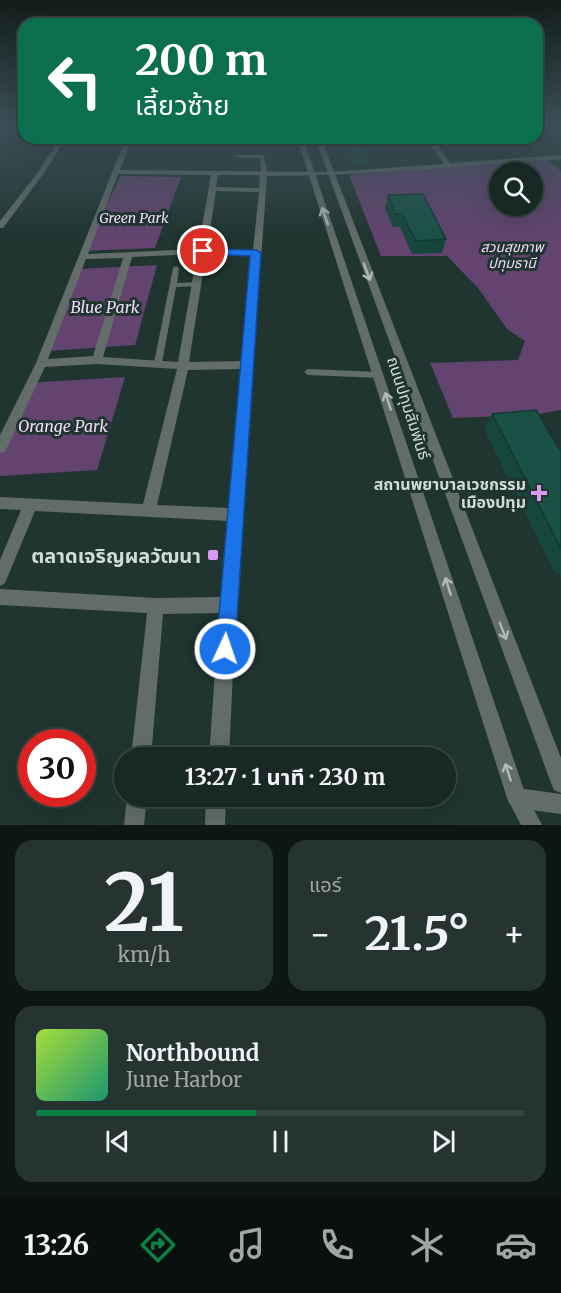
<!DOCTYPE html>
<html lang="th">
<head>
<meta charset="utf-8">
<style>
  body { margin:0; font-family:Merriweather,"Noto Sans Thai",serif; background:#253431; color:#f1f3f6; height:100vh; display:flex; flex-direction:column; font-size:22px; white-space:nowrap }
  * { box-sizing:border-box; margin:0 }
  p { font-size:20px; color:#9fa6a6 }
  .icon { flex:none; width:33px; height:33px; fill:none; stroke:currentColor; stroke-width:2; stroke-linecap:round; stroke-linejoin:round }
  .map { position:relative; height:825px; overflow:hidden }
  .sheet { display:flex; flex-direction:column; gap:15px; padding:15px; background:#0d1614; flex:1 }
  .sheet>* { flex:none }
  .guide { position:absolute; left:18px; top:18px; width:525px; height:126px; border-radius:18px; box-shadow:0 6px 24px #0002,0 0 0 2px #364441; background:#0b6e4f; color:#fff; overflow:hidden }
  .tools { position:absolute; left:489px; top:162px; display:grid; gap:12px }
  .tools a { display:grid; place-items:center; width:54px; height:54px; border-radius:50%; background:#182824; box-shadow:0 6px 24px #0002,0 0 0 2px #364441; font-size:30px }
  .speed { position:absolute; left:18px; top:729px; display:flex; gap:12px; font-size:30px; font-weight:700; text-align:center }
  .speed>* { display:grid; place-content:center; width:78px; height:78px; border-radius:50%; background:#182824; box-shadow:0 6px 24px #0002,0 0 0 2px #364441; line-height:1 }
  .speed .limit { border:9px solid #d22; background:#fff; color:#111 }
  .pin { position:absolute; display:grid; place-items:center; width:51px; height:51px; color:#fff; margin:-26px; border:3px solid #fff; border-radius:50%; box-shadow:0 2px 6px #0007 }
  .me { position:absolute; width:66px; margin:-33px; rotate:3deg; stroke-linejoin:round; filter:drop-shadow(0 0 4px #0008) }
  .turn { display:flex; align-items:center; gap:21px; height:126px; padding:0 18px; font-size:27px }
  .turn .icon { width:78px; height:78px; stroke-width:2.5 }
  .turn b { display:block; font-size:42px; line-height:51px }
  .big { font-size:45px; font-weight:700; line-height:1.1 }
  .sheet .tile { flex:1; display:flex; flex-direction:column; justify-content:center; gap:9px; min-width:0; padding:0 21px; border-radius:18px; background:#253431 }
  .sheet .dial { align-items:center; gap:0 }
  .dial b { font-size:78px; line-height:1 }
  .song { display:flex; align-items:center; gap:18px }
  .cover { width:72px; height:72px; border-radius:9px; background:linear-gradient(135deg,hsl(80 70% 55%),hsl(160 70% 35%)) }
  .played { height:6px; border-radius:3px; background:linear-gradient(90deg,#0b8043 45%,#364441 45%) }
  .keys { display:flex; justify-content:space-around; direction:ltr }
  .heat { display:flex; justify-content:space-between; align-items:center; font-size:33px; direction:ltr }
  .sheet .tiles { flex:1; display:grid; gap:15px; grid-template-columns:1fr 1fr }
  .tile:last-child { grid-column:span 2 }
  .trip { position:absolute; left:114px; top:747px; width:342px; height:60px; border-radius:30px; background:#182824; box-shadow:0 6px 24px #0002,0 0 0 2px #364441; font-weight:700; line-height:60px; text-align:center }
  .tabs { display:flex; height:96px; justify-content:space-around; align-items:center; background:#0a100e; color:#9fa6a6 }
  .tabs .icon { width:42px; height:42px }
  .tabs .selected { color:#0b8043 }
  .tabs b { font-size:27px; color:#f1f3f6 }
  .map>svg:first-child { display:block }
</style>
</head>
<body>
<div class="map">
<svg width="561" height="825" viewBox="0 0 561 825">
  <rect width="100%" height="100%" fill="#203530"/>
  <g fill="#634370" fill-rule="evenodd">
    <path d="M546,159L561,171V410L533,415L453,418L430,363L518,360L525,341L507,329L478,288L447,256H381L349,175ZM500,172H532V206H500Z"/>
    <polygon points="121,176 181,177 155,248 83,251"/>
    <polygon points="157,265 135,345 48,351 78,269"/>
    <polygon points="125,377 97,470 0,476 0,450 27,383"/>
  </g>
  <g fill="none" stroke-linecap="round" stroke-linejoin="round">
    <g fill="#626c69" fill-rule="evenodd">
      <polygon points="236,155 264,155 267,172 264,174 261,172 260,158 238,158 235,156"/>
      <polygon points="176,266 179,268 177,283 198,282 202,284 198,286 176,287 162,363 158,366 154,363 173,268"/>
      <polygon points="308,369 379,372 383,375 379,378 308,375 304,372"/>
    </g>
    <g fill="#626c69" fill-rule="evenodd">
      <polygon points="60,138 66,138 44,173 3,228 0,228 0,221 39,171"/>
      <path d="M126,138H132L120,170L330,172L444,164L426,138H432L450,163L561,155V159C463,166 366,176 267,176L236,605L229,758H209L219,613L163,614L151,758H131L147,613L0,605V589L156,598L221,597L228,521L35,511L5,583L0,586V560L21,510L0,509V497L143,504L177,369L97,364L45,367L5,452L0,453V435L36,363ZM118,174L211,175L198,249L88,254ZM218,175H260L259,188L216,187ZM216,191L259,192L253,250L207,249ZM197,254L178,362L103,357L132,257ZM206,254L253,255L243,361L189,362ZM123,258L93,356L48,359L86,259ZM242,369L229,508L157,505L188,370Z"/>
      <polygon points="517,788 561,794 561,814 517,808 510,805 507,798 510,791"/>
      <polygon points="127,796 147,796 144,825 124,825"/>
      <polygon points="206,796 226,796 225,825 205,825"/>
    </g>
    <g fill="#626c69" fill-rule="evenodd">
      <polygon points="297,138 303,138 525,793 542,825 521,825 507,798"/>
      <polygon points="315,138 321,138 561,758 561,793 554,790 551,783"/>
    </g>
  </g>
  <g fill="#16463c">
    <polygon points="537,124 561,124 561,146 537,128"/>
    <polygon points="339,138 408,138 406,145 366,148 369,152 368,164 351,165"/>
    <polygon points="388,195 446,239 442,253 412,254 400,227 393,227 385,208"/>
    <polygon points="492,414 559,449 561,449 561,578 559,574 555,574 484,429"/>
  </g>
  <g fill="#1a5146" stroke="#123931" stroke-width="1.5">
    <polygon points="546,124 561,124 561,135"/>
    <polygon points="345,138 360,138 369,152 352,153"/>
    <polygon points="423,194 446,239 416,241 402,214 395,214 388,195"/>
    <polygon points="536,410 559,449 561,449 561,549 492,414"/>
  </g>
  <defs><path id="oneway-shaft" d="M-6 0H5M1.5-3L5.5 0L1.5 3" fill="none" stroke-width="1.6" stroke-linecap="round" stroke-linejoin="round" transform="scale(1.5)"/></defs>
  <g stroke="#aebab7">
    <use href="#oneway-shaft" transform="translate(325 216) rotate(-109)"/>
    <use href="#oneway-shaft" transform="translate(367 272) rotate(69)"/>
    <use href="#oneway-shaft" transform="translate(388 401) rotate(-108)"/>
    <use href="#oneway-shaft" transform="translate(448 586) rotate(-108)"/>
    <use href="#oneway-shaft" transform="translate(503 631) rotate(69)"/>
    <use href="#oneway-shaft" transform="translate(508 772) rotate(-108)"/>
  </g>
  <linearGradient id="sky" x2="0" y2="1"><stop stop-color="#121d1a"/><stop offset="0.52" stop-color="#3c5159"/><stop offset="1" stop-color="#3c5159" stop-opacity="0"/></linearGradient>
  <rect width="561" height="239" fill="url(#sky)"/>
  <polygon fill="#1a73e8" stroke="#114b97" stroke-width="1.5" points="199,249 256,250 261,253 235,649 232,655 225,658 218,655 216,649 250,256 203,254 198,251"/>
  <g fill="#db99f5" stroke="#203530" stroke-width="2">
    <path d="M536 484h6v6h6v6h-6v6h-6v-6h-6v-6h6z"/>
    <rect x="207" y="549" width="12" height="12" rx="3"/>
  </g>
  <g text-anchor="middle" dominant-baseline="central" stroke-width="6" stroke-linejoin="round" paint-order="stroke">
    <g font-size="14" font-style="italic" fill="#f1d9fb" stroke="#203530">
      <text x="134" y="218">Green Park</text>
      <text x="512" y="247">สวนสุขภาพ<tspan x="512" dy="16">ปทุมธานี</tspan></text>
    </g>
    <g font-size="16" font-style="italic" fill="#f1d9fb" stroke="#203530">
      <text x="105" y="307">Blue Park</text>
      <text x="63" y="426">Orange Park</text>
    </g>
    <g font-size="16" fill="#cfdbd8" stroke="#203530">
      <text transform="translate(409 408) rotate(72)">ถนนปทุมสัมพันธ์</text>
    </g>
    <g font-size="16" font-weight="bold" fill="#cfdbd8" stroke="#203530" text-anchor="end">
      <text x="526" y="484">สถานพยาบาลเวชกรรม<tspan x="526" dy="18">เมืองปทุม</tspan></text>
    </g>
    <g font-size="20" font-weight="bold" fill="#cfdbd8" stroke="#203530" text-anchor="end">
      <text x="201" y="555">ตลาดเจริญผลวัฒนา</text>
    </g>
  </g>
</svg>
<div class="tools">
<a><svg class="icon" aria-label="search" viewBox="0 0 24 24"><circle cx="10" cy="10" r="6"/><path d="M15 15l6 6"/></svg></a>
</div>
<div class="speed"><div class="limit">30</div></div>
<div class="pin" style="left:203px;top:251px;background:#d93025"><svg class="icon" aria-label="arrive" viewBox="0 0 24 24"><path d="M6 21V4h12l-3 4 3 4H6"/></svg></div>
<svg class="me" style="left:225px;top:649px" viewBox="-20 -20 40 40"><circle r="17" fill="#1a73e8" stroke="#fff" stroke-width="3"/><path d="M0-11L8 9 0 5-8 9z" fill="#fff"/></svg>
<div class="trip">13:27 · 1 นาที · 230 m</div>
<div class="guide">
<div class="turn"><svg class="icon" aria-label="left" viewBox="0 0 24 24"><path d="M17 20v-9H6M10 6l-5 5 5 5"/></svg><div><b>200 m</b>เลี้ยวซ้าย</div></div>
</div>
</div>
<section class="sheet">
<div class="tiles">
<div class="tile dial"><b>21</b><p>km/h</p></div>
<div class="tile"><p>แอร์</p>
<div class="heat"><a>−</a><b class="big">21.5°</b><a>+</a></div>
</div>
<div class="tile">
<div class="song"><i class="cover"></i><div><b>Northbound</b><p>June Harbor</p></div></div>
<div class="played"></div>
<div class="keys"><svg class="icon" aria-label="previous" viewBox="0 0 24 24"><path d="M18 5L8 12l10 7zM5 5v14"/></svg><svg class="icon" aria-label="pause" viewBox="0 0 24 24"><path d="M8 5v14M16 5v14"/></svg><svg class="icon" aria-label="next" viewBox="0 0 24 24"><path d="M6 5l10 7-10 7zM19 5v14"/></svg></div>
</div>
</div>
</section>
<nav class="tabs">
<b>13:26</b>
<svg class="icon selected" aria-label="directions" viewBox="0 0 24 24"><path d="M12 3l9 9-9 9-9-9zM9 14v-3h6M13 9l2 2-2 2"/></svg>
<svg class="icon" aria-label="music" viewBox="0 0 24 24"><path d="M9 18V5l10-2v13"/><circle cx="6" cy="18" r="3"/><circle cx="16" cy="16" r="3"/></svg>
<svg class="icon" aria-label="phone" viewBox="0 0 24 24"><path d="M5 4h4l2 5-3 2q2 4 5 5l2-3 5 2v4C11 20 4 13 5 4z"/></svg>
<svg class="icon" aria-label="climate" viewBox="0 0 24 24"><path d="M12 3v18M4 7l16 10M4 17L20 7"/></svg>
<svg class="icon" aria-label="car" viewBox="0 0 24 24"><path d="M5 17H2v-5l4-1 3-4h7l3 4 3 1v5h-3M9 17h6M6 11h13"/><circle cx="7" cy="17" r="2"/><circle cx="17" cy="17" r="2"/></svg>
</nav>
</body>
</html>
